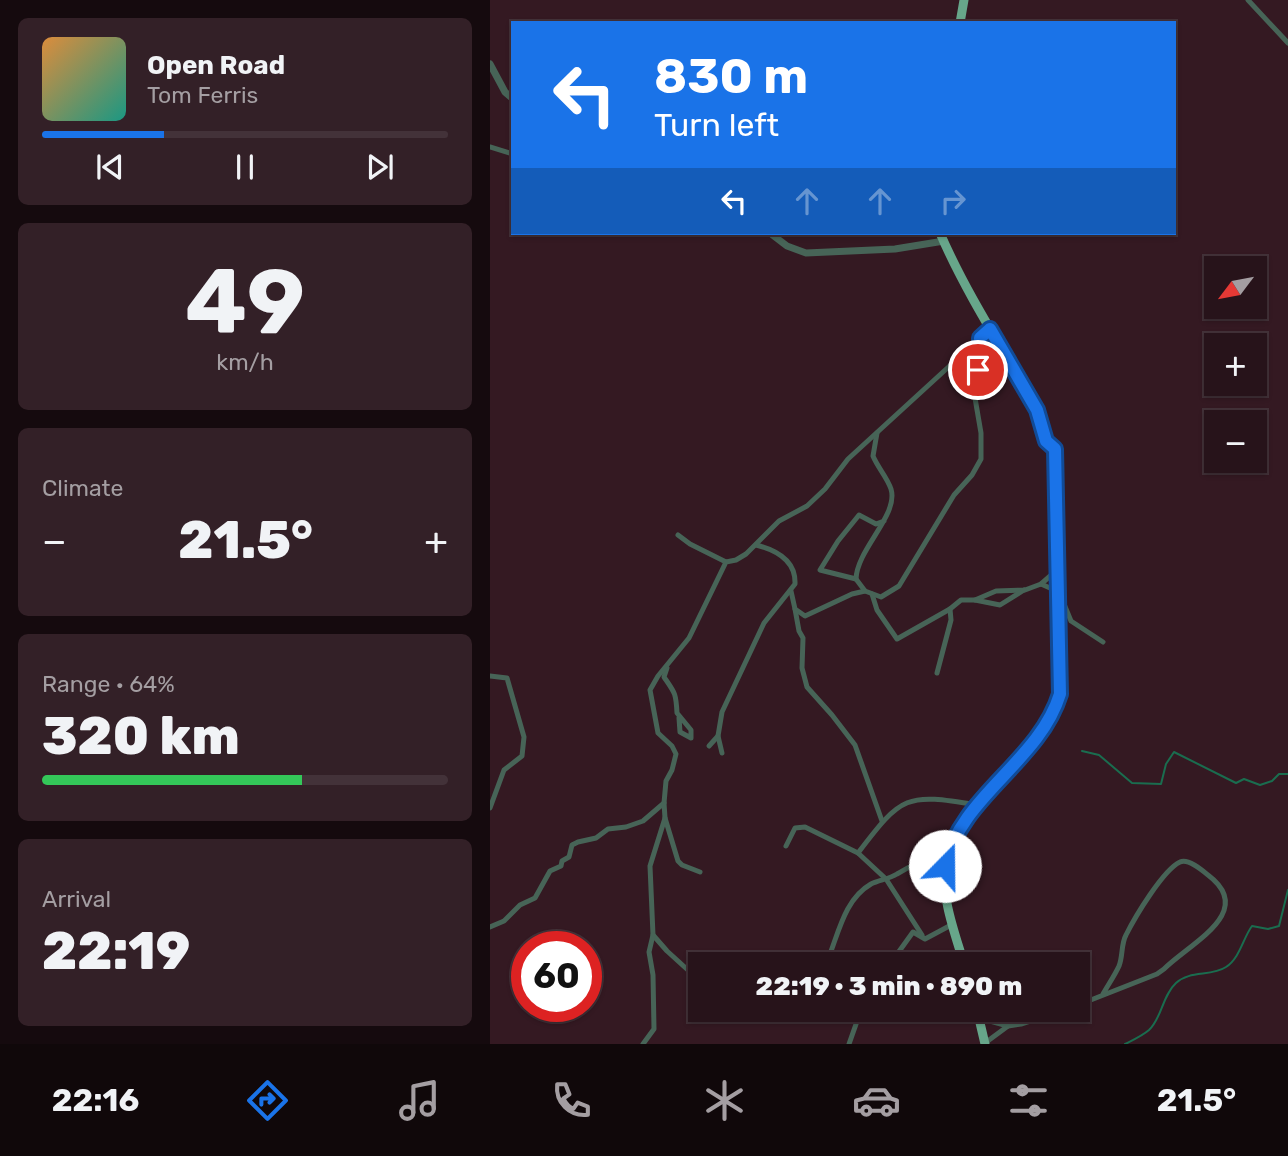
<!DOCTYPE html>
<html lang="en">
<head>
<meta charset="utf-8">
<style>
  body { margin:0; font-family:Rubik,sans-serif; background:#332027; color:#f1f3f6; height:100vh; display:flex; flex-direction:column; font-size:26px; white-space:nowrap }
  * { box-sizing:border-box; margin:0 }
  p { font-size:23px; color:#a49ea2 }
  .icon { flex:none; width:38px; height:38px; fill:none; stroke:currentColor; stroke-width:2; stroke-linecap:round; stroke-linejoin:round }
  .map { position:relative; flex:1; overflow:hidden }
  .details { display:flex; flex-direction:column; gap:18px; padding:18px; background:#150a0e; width:490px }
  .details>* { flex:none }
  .top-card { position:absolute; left:21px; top:21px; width:665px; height:214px; border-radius:0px; box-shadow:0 2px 5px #0004,0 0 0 2px #433239; background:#1a73e8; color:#fff; overflow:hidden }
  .needle { width:46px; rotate:238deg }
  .tools { position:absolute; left:714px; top:256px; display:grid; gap:14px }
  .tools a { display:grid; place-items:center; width:63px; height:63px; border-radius:0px; background:#27131a; box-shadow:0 2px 5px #0004,0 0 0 2px #433239; font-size:35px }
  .speed { position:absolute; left:21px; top:931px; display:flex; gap:14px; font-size:35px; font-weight:700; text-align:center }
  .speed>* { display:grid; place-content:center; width:91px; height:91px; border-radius:50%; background:#27131a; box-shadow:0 2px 5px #0004,0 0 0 2px #433239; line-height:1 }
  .speed .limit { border:10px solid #d22; background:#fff; color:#111 }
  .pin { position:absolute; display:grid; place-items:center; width:60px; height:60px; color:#fff; margin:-30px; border:4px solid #fff; border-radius:50%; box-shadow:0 2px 7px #0007 }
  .me { position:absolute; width:77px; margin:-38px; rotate:22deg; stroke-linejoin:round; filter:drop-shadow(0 0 5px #0008) }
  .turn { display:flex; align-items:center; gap:24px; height:147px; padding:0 28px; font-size:32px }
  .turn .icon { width:91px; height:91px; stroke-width:2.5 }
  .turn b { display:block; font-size:49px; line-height:60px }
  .lanes { display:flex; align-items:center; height:66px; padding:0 28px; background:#0003; justify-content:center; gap:35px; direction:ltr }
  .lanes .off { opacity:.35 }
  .big { font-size:52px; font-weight:800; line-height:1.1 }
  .details .card { flex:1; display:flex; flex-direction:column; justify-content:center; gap:10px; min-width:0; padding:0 24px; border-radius:10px; background:#332027 }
  .details .dial { align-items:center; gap:0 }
  .dial b { font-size:91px; line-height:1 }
  .song { display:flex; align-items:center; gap:21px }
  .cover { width:84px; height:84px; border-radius:10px; background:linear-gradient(135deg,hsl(30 70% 55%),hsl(170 70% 35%)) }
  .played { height:7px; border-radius:4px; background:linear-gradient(90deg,#1a73e8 30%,#433239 30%) }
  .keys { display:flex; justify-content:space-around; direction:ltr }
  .heat { display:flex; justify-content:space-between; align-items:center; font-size:38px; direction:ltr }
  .charge { height:10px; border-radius:5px; background:linear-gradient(90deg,#34c759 64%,#433239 0) }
  .trip { position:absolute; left:198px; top:952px; width:402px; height:70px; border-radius:0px; background:#27131a; box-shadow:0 2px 5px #0004,0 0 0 2px #433239; font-weight:800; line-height:70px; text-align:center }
  .tab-bar { display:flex; height:112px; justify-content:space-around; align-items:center; background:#10080a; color:#a49ea2 }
  .tab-bar .icon { width:49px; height:49px }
  .tab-bar .current { color:#1a73e8 }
  .tab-bar b { font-size:32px; color:#f1f3f6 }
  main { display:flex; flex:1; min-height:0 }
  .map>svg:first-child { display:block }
</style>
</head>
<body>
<main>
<section class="details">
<div class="card">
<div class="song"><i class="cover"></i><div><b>Open Road</b><p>Tom Ferris</p></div></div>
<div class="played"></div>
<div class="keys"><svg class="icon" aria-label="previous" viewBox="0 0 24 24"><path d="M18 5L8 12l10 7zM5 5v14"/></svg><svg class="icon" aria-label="pause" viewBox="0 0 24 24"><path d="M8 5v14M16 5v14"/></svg><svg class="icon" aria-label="next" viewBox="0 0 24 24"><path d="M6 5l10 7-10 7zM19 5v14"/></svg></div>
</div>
<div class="card dial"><b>49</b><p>km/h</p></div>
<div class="card"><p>Climate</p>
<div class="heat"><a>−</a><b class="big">21.5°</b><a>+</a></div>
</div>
<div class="card"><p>Range · 64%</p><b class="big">320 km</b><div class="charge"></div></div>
<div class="card"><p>Arrival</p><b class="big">22:19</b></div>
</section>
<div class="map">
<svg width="798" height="1044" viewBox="0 0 798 1044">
  <rect width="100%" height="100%" fill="#341922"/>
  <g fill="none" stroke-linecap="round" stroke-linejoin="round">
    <g stroke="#1a6d4f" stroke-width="2">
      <polyline points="592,751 609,755 642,783 671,784 676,764 684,752 746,783 754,779 770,785 782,781 789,774 798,774"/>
      <path d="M635,1044C643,1040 652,1036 659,1030C672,1018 672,996 686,983C700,970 721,977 736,967C750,958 753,938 762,926L778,929L789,926L798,890"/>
    </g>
    <g stroke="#476457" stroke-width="5">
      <polyline points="758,0 798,43"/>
      <polyline points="0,147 23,154"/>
      <path d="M387,433L383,456C388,468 397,477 401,489C409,515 367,549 366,579L330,570L348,541L369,515L386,524L394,521"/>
      <polyline points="188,535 200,544 236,562"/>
      <polyline points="366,579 375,591 391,597 409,586 464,495 482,475 491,459 491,433 485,398 491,355 490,338"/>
      <polyline points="551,584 567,570"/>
      <polyline points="301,591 305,609 315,616 362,594 375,591"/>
      <polyline points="382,594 387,610 407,639 460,609 471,600 485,600 506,591 535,590 551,584 569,592 581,621 613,642"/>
      <polyline points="485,600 510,605 534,590"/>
      <polyline points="305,609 309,631 313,638 312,668 317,687 342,715 365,745 392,821"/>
      <path d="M177,668L174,677C185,693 186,693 187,713L201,730V738L190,732L189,718"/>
      <polyline points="447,673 461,620 460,609"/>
      <polyline points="219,746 228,736"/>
      <path d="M232,753L228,736L232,712L274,623L305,584C306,560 286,550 266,545"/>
      <polyline points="0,808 14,770 32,756 34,737 17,678 0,676"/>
      <polyline points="175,818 188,861 192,865 210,872"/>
      <polyline points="296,846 305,828 315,827 368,853"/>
      <polyline points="0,927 14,921 30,905 45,898 60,871 71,866 72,861 79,857 82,845 88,842 106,838 118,829 136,827 153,821 174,803"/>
      <path d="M432,935L396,879L368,853C412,795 416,793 487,805"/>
      <path d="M336,964C348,937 353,900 381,884C389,880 399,879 407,874C427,863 433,857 457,855"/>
      <polyline points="400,964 423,932 435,939 463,924"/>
      <polyline points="210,981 177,951 163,935 160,866 175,818 174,803 176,781 182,770 186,754 182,746 168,733 160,690 168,676 199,638 236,562 246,560 256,554 289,521 317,506 335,489 358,459 500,329"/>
      <path d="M588,1005L667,974L674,969C700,943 767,912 718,875C712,870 698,858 690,862C673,870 645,917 636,935C631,944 633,956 629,966C625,975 618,985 613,994"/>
      <polyline points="316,1011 316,1010"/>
      <polyline points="489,1018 518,1026 531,1024 575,1010"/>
      <polyline points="495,1043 518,1026"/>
      <polyline points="153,1044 164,1029 163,975 159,952 163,935"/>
      <polyline points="359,1044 371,1010"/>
    </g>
    <g stroke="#476457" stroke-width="7">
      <polyline points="0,64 15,92 23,99"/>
      <polyline points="280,233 297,246 316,253 405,249 454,241"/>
    </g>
    <g stroke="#67a68a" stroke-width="9">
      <polyline points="470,23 474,0"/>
      <path d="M450,233C476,293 512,348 545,405C553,420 552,436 564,449L566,464L570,694C554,747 503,781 473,826C465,839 457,850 455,865C451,898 465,933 474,964"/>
      <polyline points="487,1010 495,1044"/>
    </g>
  </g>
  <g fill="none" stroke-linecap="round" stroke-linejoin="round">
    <defs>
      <path id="route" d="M455,866C470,796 549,762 570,694L565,449L556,441L547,410L500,329L490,338L491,355L488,370"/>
    </defs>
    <use href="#route" stroke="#114b97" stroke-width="18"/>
    <use href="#route" stroke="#1a73e8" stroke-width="12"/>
  </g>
</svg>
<div class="tools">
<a><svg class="needle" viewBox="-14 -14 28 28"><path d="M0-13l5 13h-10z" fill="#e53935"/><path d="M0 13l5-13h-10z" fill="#a49ea2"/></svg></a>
<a>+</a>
<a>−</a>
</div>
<div class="speed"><div class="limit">60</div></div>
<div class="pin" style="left:488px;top:370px;background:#d93025"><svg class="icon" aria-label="arrive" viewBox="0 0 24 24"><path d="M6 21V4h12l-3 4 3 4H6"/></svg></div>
<svg class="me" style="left:455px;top:866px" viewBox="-20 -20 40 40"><circle r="19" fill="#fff"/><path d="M0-13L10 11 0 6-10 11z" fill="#1a73e8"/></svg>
<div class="trip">22:19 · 3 min · 890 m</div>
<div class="top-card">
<div class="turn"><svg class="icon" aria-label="left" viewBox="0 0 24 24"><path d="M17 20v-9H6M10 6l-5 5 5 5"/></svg><div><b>830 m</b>Turn left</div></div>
<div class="lanes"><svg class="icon" aria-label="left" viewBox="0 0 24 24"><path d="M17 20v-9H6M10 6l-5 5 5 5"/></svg><svg class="icon off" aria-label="ahead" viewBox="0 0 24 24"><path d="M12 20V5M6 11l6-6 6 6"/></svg><svg class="icon off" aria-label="ahead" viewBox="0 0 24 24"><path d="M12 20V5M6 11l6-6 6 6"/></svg><svg class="icon off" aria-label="right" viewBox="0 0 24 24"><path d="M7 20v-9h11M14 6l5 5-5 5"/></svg></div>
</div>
</div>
</main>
<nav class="tab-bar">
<b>22:16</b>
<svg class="icon current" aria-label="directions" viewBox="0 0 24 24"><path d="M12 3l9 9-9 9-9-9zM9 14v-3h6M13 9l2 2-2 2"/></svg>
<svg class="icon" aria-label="music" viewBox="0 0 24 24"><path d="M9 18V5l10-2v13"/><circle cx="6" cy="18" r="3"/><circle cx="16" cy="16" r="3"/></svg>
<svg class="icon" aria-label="phone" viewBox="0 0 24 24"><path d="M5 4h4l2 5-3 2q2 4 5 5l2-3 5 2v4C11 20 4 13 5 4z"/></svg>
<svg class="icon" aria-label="climate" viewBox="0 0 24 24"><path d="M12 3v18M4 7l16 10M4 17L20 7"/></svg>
<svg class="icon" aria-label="car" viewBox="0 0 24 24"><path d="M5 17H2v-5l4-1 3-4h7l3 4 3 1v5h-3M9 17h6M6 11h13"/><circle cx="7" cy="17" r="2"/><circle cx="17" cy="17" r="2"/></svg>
<svg class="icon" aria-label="filters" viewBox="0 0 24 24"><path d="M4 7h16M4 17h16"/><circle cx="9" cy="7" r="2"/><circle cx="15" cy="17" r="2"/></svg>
<b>21.5°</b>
</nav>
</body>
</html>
